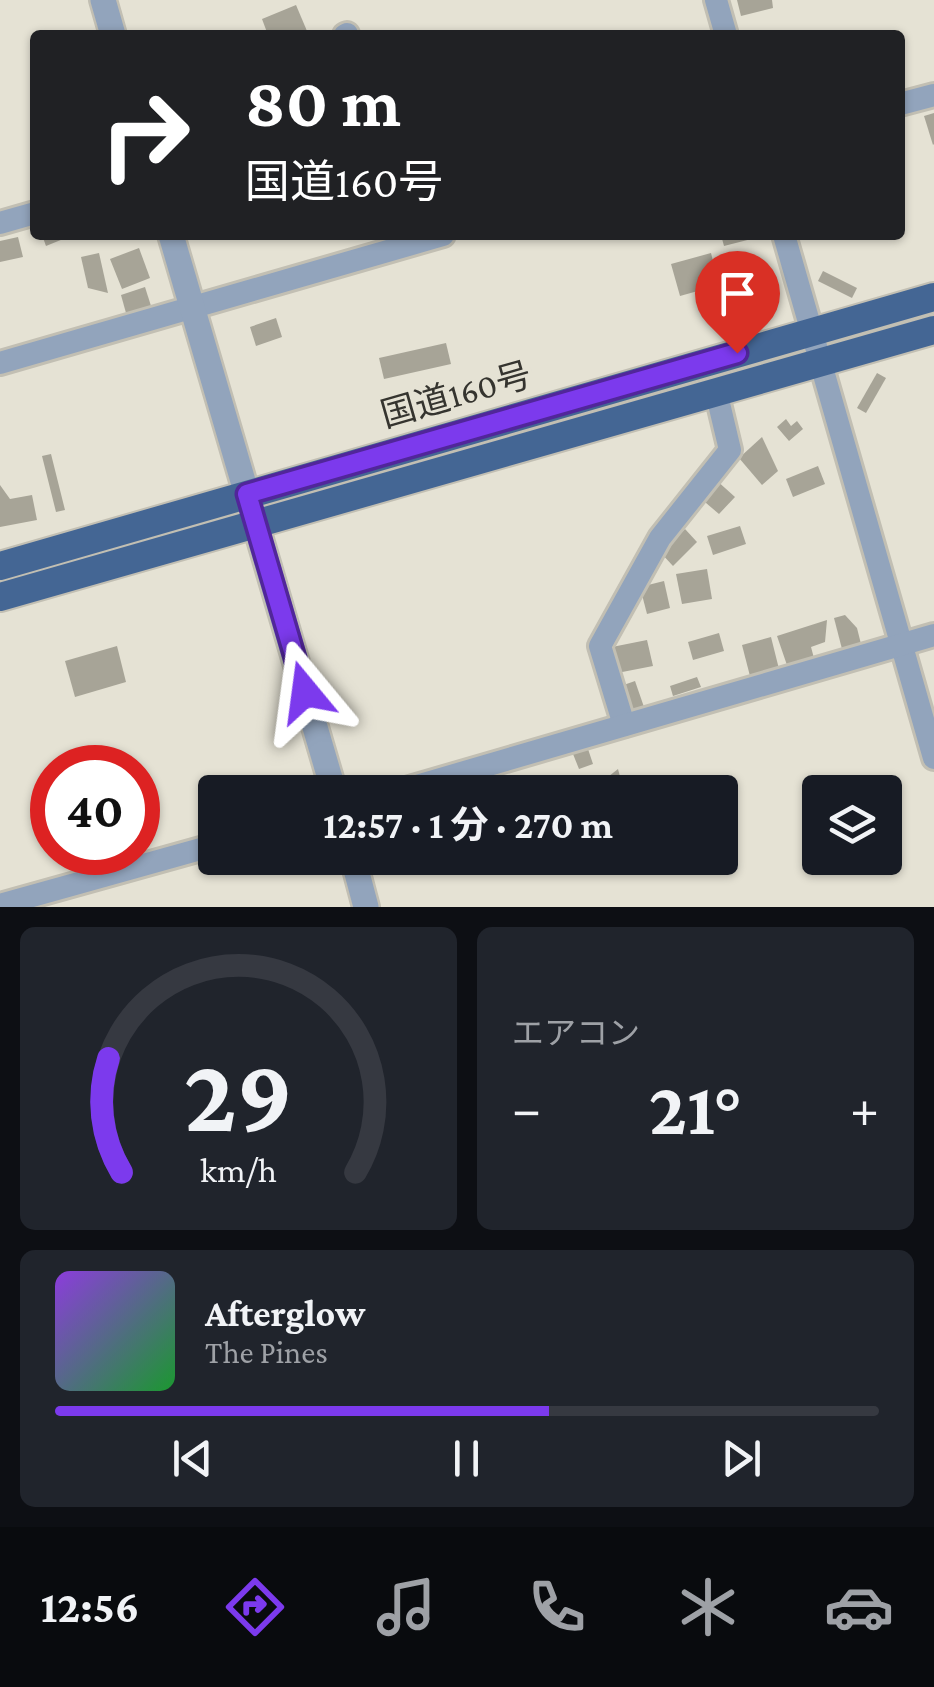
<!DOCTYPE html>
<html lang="ja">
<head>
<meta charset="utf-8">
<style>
  body { margin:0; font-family:"Crimson Pro","Noto Sans JP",serif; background:#20242c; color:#f1f3f6; height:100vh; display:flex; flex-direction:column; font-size:38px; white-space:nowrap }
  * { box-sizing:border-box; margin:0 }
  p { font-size:32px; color:#9ea1a6 }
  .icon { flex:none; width:55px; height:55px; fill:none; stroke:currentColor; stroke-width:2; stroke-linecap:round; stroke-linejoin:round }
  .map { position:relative; height:907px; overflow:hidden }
  .panel { display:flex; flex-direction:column; gap:20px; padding:20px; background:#0d0f14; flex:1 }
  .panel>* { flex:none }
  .banner { position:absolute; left:30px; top:30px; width:875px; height:210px; border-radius:10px; box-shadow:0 2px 8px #0004; background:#202124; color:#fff; overflow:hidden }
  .buttons { position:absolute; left:802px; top:775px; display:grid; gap:20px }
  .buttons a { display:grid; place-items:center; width:100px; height:100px; border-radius:10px; background:#171b24; box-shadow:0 2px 8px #0004; font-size:50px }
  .speed { position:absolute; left:30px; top:745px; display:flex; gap:20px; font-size:50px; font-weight:700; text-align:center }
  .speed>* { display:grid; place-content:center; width:130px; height:130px; border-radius:50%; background:#171b24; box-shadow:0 2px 8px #0004; line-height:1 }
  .speed .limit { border:15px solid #d22; background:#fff; color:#111 }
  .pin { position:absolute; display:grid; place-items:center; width:85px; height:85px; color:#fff; margin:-102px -42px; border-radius:50% 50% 50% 0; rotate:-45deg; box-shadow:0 0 10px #0007 }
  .pin .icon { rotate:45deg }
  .me { position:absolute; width:110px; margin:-55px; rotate:344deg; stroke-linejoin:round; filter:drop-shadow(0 0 8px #0008) }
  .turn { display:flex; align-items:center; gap:35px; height:210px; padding:0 50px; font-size:45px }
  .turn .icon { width:130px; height:130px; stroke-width:2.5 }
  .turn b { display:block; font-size:70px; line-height:85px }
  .big { font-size:75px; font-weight:700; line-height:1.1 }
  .panel .widget { flex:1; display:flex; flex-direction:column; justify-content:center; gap:15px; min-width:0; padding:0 35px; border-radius:15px; background:#20242c }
  .panel .dial { align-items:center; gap:0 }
  .dial svg { height:260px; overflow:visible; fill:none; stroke:#363941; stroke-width:7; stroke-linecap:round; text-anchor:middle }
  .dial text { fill:#f1f3f6; stroke:none }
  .song { display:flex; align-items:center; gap:30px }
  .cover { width:120px; height:120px; border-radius:15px; background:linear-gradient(135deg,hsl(270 70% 55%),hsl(130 70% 35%)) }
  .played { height:10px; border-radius:5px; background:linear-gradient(90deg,#7c3aed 60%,#363941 60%) }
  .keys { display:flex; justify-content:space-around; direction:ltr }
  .heat { display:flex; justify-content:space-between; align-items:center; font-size:55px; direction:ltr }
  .panel .tiles { flex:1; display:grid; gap:20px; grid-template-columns:1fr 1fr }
  .widget:last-child { grid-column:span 2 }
  .trip { position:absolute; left:198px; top:775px; width:540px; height:100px; border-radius:10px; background:#171b24; box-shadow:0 2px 8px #0004; font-weight:700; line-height:100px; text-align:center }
  .menu { display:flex; height:160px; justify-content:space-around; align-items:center; background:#090b0e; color:#9ea1a6 }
  .menu .icon { width:70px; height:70px }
  .menu .current { color:#7c3aed }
  .menu b { font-size:45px; color:#f1f3f6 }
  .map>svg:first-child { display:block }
</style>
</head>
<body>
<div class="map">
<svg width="934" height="907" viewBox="0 0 934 907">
  <rect width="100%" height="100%" fill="#e5e2d4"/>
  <g fill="#a7a497">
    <polygon points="737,0 772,0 773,8 741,16"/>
    <polygon points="296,5 307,31 296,35 268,35 262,19"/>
    <polygon points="934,113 934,144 933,145 924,116"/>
    <polygon points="42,235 73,235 46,246"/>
    <polygon points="721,235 762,235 763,236 724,246"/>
    <polygon points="18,237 23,257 0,262 0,241"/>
    <polygon points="139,248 150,278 122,289 110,259"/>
    <polygon points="99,253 108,293 88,288 81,257"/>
    <polygon points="711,253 719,285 680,296 671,264"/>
    <polygon points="823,271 857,288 852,298 818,281"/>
    <polygon points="145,287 151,306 126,313 121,295"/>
    <polygon points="276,318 282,337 256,346 250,327"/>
    <polygon points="446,343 451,364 384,379 379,358"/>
    <polygon points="877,373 886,378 866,413 857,408"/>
    <polygon points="786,419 791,426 797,421 803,429 789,441 777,427"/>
    <polygon points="762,437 778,471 762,485 739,458"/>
    <polygon points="51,454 65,510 56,512 42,456"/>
    <polygon points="818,466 825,484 793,497 786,479"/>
    <polygon points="715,479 735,497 719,514 699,497"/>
    <polygon points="0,485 10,499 32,495 37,520 0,527"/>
    <polygon points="740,526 746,544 713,555 707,536"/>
    <polygon points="685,529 697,542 673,566 660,552"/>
    <polygon points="707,569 712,599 682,604 676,574"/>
    <polygon points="664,581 670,608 647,614 640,587"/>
    <polygon points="845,615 857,628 861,644 842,649 834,618"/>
    <polygon points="827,620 825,642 811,647 815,662 789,671 777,636"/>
    <polygon points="719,633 724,651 693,660 688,642"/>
    <polygon points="771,637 780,673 751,680 742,645"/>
    <polygon points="647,640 653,666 612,674 607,648"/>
    <polygon points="117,646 126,682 75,697 65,661"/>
    <polygon points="697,677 701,687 673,696 670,686"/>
    <polygon points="635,681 644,707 627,713 618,687"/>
    <polygon points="588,749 593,764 579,769 573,754"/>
    <polygon points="618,769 624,792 589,792"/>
  </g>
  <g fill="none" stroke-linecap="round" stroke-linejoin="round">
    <defs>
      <g id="minor">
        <polyline points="716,0 726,35"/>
        <polyline points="345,35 347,34"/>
        <polyline points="900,104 934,95"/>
        <polyline points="0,223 35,213"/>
        <polyline points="784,235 934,758"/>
        <polyline points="0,363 443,235"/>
        <polyline points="624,725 600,646 660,538 730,450 716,391"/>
        <polyline points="396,792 934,635"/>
        <polyline points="0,905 215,845"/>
      </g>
      <g id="tertiary">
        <polyline points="103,0 113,35"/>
        <polyline points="171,235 334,792"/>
        <polyline points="353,858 366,907"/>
      </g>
      <g id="trunk">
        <polyline points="0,566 934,297"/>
        <polyline points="0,597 934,330"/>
      </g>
    </defs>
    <use href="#minor" stroke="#c2bfb3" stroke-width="28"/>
    <use href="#tertiary" stroke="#c2bfb3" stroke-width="30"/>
    <use href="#trunk" stroke="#c2bfb3" stroke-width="32"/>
    <use href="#minor" stroke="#92a4bc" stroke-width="22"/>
    <use href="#tertiary" stroke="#92a4bc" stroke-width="25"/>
    <use href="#trunk" stroke="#446694" stroke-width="28"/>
  </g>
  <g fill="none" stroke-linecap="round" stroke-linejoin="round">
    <defs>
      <polyline id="route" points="305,692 247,494 737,353"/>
    </defs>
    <use href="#route" stroke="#51269a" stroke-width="25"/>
    <use href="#route" stroke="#7c3aed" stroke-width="18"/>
  </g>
  <g text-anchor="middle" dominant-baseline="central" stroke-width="8" stroke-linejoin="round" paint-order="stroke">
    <g font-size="35" fill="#35342f" stroke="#e5e2d4">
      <text transform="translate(456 395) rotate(-16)">国道160号</text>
    </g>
  </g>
</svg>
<div class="buttons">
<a><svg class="icon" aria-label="layers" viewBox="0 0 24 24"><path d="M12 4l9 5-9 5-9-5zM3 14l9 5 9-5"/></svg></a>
</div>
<div class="speed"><div class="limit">40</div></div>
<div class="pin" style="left:737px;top:353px;background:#d93025"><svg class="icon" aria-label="arrive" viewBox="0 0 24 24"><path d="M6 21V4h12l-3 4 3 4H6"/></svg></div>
<svg class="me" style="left:305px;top:692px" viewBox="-20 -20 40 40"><path d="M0-17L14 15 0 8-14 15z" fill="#7c3aed" stroke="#fff" stroke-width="4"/></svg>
<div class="trip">12:57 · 1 分 · 270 m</div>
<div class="banner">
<div class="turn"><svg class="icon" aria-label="right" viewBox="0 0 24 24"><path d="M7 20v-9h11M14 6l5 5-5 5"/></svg><div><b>80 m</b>国道160号</div></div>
</div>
</div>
<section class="panel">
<div class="tiles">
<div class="widget dial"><svg viewBox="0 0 100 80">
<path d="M14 69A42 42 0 1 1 86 69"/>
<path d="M14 69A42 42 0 0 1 10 34" stroke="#7c3aed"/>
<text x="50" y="56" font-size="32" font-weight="700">29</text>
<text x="50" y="72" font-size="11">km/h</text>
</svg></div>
<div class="widget"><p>エアコン</p>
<div class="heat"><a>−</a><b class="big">21°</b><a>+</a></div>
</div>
<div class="widget">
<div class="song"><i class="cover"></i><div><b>Afterglow</b><p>The Pines</p></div></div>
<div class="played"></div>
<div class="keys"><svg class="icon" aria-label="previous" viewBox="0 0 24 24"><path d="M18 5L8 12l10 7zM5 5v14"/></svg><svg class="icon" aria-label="pause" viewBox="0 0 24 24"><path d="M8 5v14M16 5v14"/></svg><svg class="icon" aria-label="next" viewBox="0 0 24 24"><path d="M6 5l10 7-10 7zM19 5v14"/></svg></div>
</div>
</div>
</section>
<nav class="menu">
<b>12:56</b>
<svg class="icon current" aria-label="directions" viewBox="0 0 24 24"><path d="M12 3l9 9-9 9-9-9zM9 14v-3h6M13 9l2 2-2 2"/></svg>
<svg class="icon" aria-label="music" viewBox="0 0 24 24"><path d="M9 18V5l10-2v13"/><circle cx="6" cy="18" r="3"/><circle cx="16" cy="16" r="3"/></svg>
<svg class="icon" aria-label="phone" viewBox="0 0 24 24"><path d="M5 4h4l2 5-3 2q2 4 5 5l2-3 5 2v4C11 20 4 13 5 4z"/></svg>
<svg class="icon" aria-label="climate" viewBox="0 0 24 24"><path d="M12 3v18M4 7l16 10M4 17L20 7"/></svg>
<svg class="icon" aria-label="car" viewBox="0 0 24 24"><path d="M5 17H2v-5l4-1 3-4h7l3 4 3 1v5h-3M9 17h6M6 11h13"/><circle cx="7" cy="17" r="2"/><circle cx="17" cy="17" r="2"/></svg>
</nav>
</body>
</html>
